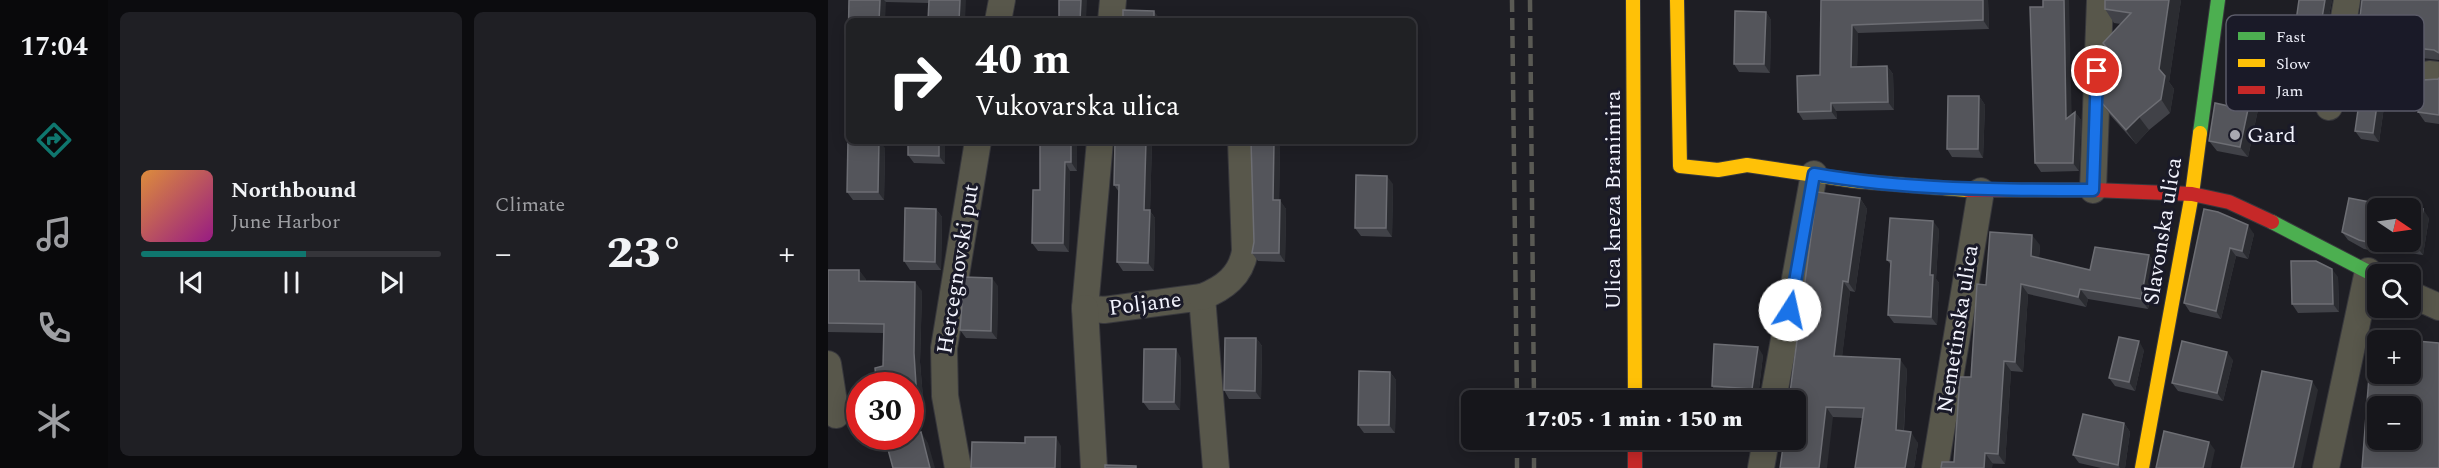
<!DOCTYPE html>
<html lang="en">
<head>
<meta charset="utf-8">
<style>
  body { margin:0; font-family:Spectral,serif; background:#1f1f24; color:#f1f3f6; height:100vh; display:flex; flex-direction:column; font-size:22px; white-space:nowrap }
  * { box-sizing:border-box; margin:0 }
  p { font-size:20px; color:#9e9fa3 }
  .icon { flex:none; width:33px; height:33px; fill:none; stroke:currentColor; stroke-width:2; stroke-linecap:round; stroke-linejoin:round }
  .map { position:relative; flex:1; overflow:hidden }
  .sheet { display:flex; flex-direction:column; gap:12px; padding:12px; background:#0c0c0f; width:720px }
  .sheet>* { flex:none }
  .top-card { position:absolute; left:18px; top:18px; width:570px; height:126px; border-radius:9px; box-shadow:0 3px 15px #0003,0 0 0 2px #35353a; background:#202124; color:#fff; overflow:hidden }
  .needle { width:39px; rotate:103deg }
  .tools { position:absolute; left:1539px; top:198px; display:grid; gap:12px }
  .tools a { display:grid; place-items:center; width:54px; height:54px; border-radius:9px; background:#16161b; box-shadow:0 3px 15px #0003,0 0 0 2px #35353a; font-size:30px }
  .speed { position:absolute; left:18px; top:372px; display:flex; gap:12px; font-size:30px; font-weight:700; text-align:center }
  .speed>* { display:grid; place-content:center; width:78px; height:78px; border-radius:50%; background:#16161b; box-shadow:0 3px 15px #0003,0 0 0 2px #35353a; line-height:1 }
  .speed .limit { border:9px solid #d22; background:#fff; color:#111 }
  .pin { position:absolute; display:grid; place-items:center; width:51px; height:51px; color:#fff; margin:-26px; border:3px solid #fff; border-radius:50%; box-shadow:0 2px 6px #0007 }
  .me { position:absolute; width:66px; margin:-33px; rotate:10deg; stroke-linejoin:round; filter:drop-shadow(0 0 4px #0008) }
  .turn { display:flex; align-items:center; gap:21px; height:126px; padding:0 30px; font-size:27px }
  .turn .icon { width:78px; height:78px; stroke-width:2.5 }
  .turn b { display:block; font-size:42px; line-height:51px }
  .big { font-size:45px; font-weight:800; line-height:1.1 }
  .sheet .tile { flex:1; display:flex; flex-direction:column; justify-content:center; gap:9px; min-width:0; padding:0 21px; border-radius:9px; background:#1f1f24 }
  .song { display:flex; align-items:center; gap:18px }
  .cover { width:72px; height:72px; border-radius:9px; background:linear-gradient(135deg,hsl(30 70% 55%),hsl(310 70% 35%)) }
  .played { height:6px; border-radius:3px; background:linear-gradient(90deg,#0f766e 55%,#35353a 55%) }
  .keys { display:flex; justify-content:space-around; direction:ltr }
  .heat { display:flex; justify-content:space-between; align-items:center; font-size:33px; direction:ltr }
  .sheet .tiles { flex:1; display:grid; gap:12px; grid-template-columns:repeat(2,1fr) }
  .trip { position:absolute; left:633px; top:390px; width:345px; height:60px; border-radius:9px; background:#16161b; box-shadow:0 3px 15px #0003,0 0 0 2px #35353a; font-weight:800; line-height:60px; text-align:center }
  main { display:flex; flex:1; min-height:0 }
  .tab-bar { display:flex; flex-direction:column; width:108px; justify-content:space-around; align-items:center; background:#09090b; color:#9e9fa3 }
  .tab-bar .icon { width:42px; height:42px }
  .tab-bar .active { color:#0f766e }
  .tab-bar b { font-size:27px; color:#f1f3f6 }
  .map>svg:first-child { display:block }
</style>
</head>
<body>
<main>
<nav class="tab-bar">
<b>17:04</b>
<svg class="icon active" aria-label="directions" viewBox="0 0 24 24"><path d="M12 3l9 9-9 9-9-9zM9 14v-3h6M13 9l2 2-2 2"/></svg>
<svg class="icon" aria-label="music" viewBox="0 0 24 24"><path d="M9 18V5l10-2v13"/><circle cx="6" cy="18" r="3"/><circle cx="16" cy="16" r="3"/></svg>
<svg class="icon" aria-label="phone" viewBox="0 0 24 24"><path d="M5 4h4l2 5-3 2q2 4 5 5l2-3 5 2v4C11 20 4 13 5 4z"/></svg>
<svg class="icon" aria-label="climate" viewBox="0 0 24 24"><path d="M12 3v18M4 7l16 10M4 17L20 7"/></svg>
</nav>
<section class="sheet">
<div class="tiles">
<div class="tile">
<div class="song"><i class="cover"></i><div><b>Northbound</b><p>June Harbor</p></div></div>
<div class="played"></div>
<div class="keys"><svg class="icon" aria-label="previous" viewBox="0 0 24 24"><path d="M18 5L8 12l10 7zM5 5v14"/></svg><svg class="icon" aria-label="pause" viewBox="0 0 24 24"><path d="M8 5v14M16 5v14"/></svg><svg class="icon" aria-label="next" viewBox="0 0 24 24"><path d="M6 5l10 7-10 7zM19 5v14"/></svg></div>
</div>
<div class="tile"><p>Climate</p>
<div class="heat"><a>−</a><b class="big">23°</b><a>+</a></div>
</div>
</div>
</section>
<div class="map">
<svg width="1611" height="468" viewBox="0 0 1611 468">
  <rect width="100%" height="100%" fill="#1e1e24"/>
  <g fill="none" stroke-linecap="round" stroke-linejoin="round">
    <defs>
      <g id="street">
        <polyline points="170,21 174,0"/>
        <polyline points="283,21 285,0"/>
        <polyline points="1601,74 1611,75"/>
        <polyline points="1501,107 1519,0"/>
        <polyline points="272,141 257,308 276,310 374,297 388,468"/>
        <polyline points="1265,190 1272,0"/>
        <polyline points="1582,294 1611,307"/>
        <path d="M374,297C396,288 413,276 417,251L413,141"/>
        <polyline points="257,308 266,468"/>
        <polyline points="0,364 8,415"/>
        <polyline points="945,400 986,174"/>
        <polyline points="130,468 117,396 116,348 150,141"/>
        <polyline points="933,468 938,440"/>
        <polyline points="1107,468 1153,191"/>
        <polyline points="1498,468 1540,271"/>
      </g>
      <g id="fast">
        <polyline points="1372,133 1390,0"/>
        <polyline points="1444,222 1550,277"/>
      </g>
      <g id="slow">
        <polyline points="805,0 807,400"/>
        <polyline points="849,0 852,166 890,170 919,165 1027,181 1140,190"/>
        <polyline points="1314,468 1364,194 1372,133"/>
      </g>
      <g id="jam">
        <polyline points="1140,190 1265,190 1364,194 1401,202 1444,222"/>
        <polyline points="807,440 807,468"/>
      </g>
    </defs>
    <use href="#street" stroke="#38383d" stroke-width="28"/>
    <use href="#fast" stroke="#38383d" stroke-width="16"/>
    <use href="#slow" stroke="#38383d" stroke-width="16"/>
    <use href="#jam" stroke="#38383d" stroke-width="16"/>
    <use href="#street" stroke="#58574b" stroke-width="26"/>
    <use href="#fast" stroke="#4caf50" stroke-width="14"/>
    <use href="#slow" stroke="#ffc107" stroke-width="14"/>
    <use href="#jam" stroke="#c62828" stroke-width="14"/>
    <g stroke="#5a5a54" stroke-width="4.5" stroke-dasharray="12 6" stroke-linecap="butt">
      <polyline points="684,0 689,400"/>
      <polyline points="702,0 706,400"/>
      <polyline points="689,440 689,468"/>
      <polyline points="706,440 706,468"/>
    </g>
  </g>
  <g fill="#414248">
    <polygon points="21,0 138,0 101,3 58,2 21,21 21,53 20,52"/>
    <polygon points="993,0 1160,0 1161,29 1030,33 1029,66 1059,66 1065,74 1066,110 1008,111 1009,119 975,120 970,112 992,75"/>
    <polygon points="1353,0 1341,82 1346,89 1342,113 1321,130 1308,144 1283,116 1273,102 1292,65 1275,43 1293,24 1286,23 1277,9"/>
    <polygon points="1504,0 1498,32 1474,29 1468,21"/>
    <polygon points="1611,0 1611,60 1536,51 1529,42"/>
    <polygon points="938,12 943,20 942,73 911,72 906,64"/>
    <polygon points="1451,28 1449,106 1431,105 1420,157 1389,151 1381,141 1405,107"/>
    <polygon points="1611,78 1611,124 1597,122 1590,112"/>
    <polygon points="1151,96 1157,105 1155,158 1124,157 1119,149"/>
    <polygon points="1550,98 1556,107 1551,142 1533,139 1527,131"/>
    <polygon points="1247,112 1253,120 1251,171 1213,172 1207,163 1243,114"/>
    <polygon points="80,141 117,141 117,164 86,163 80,155"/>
    <polygon points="249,141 249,171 242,171 241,252 210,251 204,243 212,190"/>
    <polygon points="287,141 324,141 322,211 327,218 326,271 295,271 289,262 291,192 286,185"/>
    <polygon points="452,145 451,200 458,209 457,262 430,261 424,253"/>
    <polygon points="57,148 56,200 25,200 19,192"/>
    <polygon points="565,184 564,237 533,236 527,228"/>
    <polygon points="1032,198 1039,209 1027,292 1022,291 1014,356 1079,369 1076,431 1090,443 1086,468 1027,468 1035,418 1005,417 952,468"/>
    <polygon points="108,209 114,217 113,270 82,270 76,261"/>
    <polygon points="1376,209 1426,234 1420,259 1408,256 1393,319 1362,312 1356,303"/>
    <polygon points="1601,218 1595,255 1559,250 1558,253 1536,249 1520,240 1514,232"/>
    <polygon points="1111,229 1108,279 1111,283 1109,325 1066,323 1060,315 1063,265 1059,260"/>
    <polygon points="1212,245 1211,258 1262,270 1321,255 1329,266 1320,309 1260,299 1258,307 1200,294 1195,372 1183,371 1177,464 1126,462 1143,377 1158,285"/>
    <polygon points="0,270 31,270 38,281 94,291 92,362 96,410 82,411 82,386 55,366 55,333 0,332"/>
    <polygon points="1510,277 1511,312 1470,313 1464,304"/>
    <polygon points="170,286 169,339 138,338 132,330"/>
    <polygon points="428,338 434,346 433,399 401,399 396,390"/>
    <polygon points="1316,350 1307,391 1287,386 1281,378"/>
    <polygon points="935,355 930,397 890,395 884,386"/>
    <polygon points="353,358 352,410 321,410 315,402"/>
    <polygon points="1405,360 1395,401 1350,391 1344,383"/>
    <polygon points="562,372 568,380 567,433 536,433 530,425"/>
    <polygon points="1296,423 1302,432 1297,468 1273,468 1251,463 1245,455"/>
  </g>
  <g fill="#2b2c31">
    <polygon points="52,0 56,0 58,2 57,21 51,21"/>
    <polygon points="132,0 138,0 137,21 131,21"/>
    <polygon points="253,0 259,0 258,21 252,21"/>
    <polygon points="1155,0 1160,0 1161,29 1155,20"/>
    <polygon points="1236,0 1241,0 1244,127 1238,119"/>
    <polygon points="1341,0 1353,0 1341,82 1346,89 1342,113 1333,99 1331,69"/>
    <polygon points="1497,0 1504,0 1498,32 1493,24"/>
    <polygon points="326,11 332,19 332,21 326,21"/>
    <polygon points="938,12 943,20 942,73 936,64"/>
    <polygon points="1444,18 1451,28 1449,106 1441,95"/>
    <polygon points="1024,25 1030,33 1029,75 1023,67"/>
    <polygon points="1059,66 1065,74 1066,110 1060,102"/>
    <polygon points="1423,95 1431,105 1420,157 1412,147"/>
    <polygon points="1151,96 1157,105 1155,158 1150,149"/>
    <polygon points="1550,98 1556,107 1551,142 1545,133"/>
    <polygon points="1003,103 1008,111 1009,119 1003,111"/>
    <polygon points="1247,112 1253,120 1251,171 1245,163"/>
    <polygon points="1311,117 1321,130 1308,144 1298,130"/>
    <polygon points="51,141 52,141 57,148 56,200 50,192"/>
    <polygon points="111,141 117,141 117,164 111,156"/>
    <polygon points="243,141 249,141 249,171 243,162"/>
    <polygon points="318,141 324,141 322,211 327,218 326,271 320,263 316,210"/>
    <polygon points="446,141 449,141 452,145 451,209 445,200"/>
    <polygon points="237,162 242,171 241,252 235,243"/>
    <polygon points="559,176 565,184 564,237 558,228"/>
    <polygon points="1032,198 1039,209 1027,292 1020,282"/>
    <polygon points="452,200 458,209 457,262 451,253"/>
    <polygon points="108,209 114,217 113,270 107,262"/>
    <polygon points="1595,209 1601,218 1595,255 1589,247"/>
    <polygon points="1105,221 1111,229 1108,279 1111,283 1109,325 1103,317 1102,275"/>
    <polygon points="1420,225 1426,234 1420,259 1414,251"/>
    <polygon points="1204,235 1212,245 1210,267 1203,256"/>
    <polygon points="1553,242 1559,250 1558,253 1552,245"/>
    <polygon points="1402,248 1408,256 1393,319 1388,311"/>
    <polygon points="1321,255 1329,266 1320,309 1313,299"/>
    <polygon points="1504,269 1510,277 1511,312 1505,304"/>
    <polygon points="31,270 38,279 38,290 31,281"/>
    <polygon points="164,278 170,286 169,339 163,331"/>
    <polygon points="1015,281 1022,291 1013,366 1006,356"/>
    <polygon points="87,282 94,291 92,362 96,410 89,400 86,353"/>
    <polygon points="1193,284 1200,294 1195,372 1187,362"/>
    <polygon points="1252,289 1260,299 1258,307 1250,297"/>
    <polygon points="428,338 434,346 433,399 427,391"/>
    <polygon points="1311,341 1316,350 1307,391 1301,382"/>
    <polygon points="930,347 935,355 930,397 924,389"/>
    <polygon points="348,349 353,358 352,410 346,402"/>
    <polygon points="1399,352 1405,360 1395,401 1389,393"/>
    <polygon points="1072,359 1079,369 1075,441 1068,430"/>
    <polygon points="1176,361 1183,371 1177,464 1170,454"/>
    <polygon points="562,372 568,380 567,433 561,425"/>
    <polygon points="1484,381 1490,390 1473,468 1465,468"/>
    <polygon points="998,407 1005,417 999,468 991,468"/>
    <polygon points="1296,423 1302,432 1297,468 1292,468 1290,465"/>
    <polygon points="93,432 100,443 107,468 102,468"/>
    <polygon points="1083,432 1090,443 1086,468 1077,468"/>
    <polygon points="228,437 233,446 233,468 227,468"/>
    <polygon points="1381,442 1387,450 1383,468 1375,468"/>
    <polygon points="1157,453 1165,464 1164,468 1156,468"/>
  </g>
  <g fill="#54555b" stroke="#6d6e74" stroke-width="1.5" fill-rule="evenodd">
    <polygon points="21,0 52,0 51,21 21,21 21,52 20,52"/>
    <polygon points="101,0 132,0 131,21 100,21"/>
    <polygon points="231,0 253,0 252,21 221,21 231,21"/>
    <polygon points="993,0 1155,0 1155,20 1024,25 1023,67 1059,66 1060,102 1003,103 1003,111 970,112 969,76 992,75"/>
    <polygon points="1215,0 1236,0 1238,119 1247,112 1245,163 1207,163 1202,7 1215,7"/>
    <polygon points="1277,0 1341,0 1331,69 1337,76 1333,99 1311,117 1298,130 1273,102 1274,80 1292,65 1275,43 1303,13 1277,9"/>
    <polygon points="1471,0 1497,0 1493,24 1468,21"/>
    <polygon points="1534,0 1611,0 1611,53 1606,50 1529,42"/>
    <polygon points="295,10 326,11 326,21 295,21"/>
    <polygon points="907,11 938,12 936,64 906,64"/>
    <polygon points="1408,17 1444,18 1441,95 1423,95 1412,147 1381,141 1387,103 1405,107"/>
    <polygon points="1611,78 1611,115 1590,112 1595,80 1610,79"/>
    <polygon points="1120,96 1151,96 1150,149 1119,149"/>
    <polygon points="1532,96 1550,98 1545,133 1527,131"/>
    <polygon points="20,139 21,139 21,141 51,141 50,192 19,192"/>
    <polygon points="80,141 111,141 111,156 80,155"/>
    <polygon points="212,141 243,141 243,162 237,162 235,243 204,243 205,190 212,190"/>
    <polygon points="287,141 318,141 316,210 322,210 320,263 289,262 291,185 286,185"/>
    <polygon points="423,141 446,141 445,200 452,200 451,253 424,253 426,242"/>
    <polygon points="528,175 559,176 558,228 527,228"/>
    <polygon points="989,192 1032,198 1020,282 1015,281 1006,356 1072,359 1068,430 1083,432 1077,468 1027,468 1036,408 998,407 991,468 952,468 956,440 968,440 968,400 961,400"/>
    <polygon points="1521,198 1573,208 1550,208 1550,242 1582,242 1582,208 1574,208 1574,206 1595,209 1589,247 1553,242 1552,245 1531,240 1514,232"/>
    <polygon points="77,208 108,209 107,262 76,261"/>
    <polygon points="1376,209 1390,212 1420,225 1414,251 1402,248 1388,311 1356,303"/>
    <polygon points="1062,218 1105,221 1102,275 1105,275 1103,317 1060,315 1063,261 1059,260"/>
    <polygon points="1162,232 1204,235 1203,256 1262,270 1267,247 1321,255 1313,299 1252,289 1250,297 1193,284 1187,362 1176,361 1170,454 1157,453 1156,468 1113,468 1114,462 1126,462 1132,377 1143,377 1149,284 1158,285"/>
    <polygon points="1463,261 1488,261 1504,269 1505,304 1464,304"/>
    <polygon points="0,270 31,270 31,281 87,282 86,353 89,400 82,401 82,386 49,386 47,368 55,366 56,324 0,323"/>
    <polygon points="136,277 164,278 163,331 132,330"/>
    <polygon points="1291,337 1311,341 1301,382 1281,378"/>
    <path d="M1544,337L1611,343V468H1534ZM1550,340H1582V374H1550ZM1550,406H1582V440H1550Z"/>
    <polygon points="397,338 428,338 427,391 396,390"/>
    <polygon points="1354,341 1399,352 1389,393 1344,383"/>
    <polygon points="886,344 930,347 924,389 884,386"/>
    <polygon points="316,349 348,349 346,402 315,402"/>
    <polygon points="531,371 562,372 561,425 530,425"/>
    <polygon points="1434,371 1484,381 1465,468 1413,468"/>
    <polygon points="1255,414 1296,423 1290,465 1245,455"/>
    <polygon points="1336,431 1381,442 1375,468 1328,468"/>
    <polygon points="93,432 102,468 65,468 58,442 78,436 82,436 82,435"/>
    <polygon points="197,437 228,437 227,468 143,468 144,442 197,443"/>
    <polygon points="277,465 308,466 308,468 277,468"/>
  </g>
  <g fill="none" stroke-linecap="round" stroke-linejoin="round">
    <defs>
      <path id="route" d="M962,310L986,174C1078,190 1171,190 1265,190L1269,71"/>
    </defs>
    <use href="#route" stroke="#114b97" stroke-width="15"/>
    <use href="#route" stroke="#1a73e8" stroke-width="10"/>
  </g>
  <circle fill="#a8a8b1" stroke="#1a1a28" stroke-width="2" cx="1407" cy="135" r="6"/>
  <g text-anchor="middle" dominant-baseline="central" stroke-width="6" stroke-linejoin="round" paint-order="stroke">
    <g font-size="22" fill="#f2f3fd" stroke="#1a1a28" text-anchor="start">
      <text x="1419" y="135">Gard</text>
    </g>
    <g font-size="22" fill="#f2f3fd" stroke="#1a1a28">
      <text transform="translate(785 200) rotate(-90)">Ulica kneza Branimira</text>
      <text transform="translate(1335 231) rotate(-81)">Slavonska ulica</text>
      <text transform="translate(130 269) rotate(-81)">Hercegnovski put</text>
      <text transform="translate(317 304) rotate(-7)">Poljane</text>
      <text transform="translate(1130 329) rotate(-81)">Nemetinska ulica</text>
    </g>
  </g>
  <rect x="1398" y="15" width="198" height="96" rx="9" fill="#1a1a28" stroke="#5b5b68" stroke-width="1.5"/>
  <rect x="1410" y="32" width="27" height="8" fill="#4caf50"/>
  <rect x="1410" y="59" width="27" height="8" fill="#ffc107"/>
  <rect x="1410" y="86" width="27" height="8" fill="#c62828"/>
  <g font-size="16" fill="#f2f3fd">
    <text x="1448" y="42">Fast</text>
    <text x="1448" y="69">Slow</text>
    <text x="1448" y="96">Jam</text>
  </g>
</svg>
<div class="tools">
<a><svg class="needle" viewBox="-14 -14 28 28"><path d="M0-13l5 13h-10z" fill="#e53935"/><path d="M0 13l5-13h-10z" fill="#9e9fa3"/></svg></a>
<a><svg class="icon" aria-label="search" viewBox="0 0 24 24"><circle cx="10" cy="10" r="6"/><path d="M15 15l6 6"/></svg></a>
<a>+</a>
<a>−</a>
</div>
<div class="speed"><div class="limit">30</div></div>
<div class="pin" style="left:1269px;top:71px;background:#d93025"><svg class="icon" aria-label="arrive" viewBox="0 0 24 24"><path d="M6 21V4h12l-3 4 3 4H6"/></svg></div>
<svg class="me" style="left:962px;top:310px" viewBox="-20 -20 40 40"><circle r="19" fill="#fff"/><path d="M0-13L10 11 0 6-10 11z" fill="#1a73e8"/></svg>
<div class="trip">17:05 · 1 min · 150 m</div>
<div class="top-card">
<div class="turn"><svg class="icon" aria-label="right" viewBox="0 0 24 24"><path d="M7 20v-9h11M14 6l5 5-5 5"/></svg><div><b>40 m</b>Vukovarska ulica</div></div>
</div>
</div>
</main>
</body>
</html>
